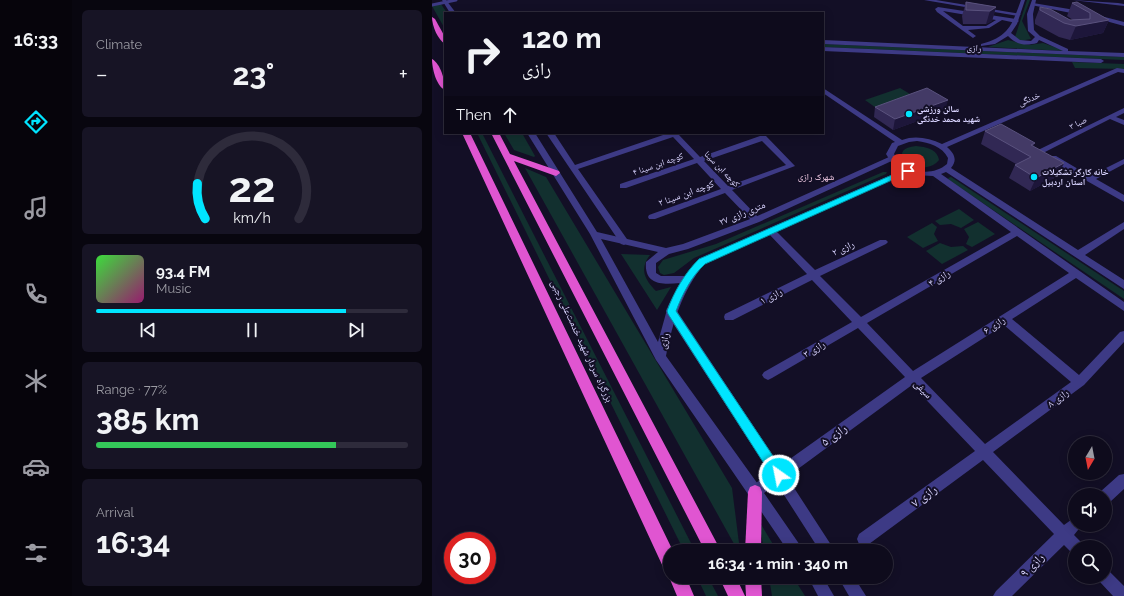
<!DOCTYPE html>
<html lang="en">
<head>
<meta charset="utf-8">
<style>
  body { margin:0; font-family:Raleway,"Noto Naskh Arabic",sans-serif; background:#171425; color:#f1f3f6; height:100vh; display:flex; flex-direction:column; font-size:15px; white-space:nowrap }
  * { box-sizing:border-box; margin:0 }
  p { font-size:13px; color:#9b9ba3 }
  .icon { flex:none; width:22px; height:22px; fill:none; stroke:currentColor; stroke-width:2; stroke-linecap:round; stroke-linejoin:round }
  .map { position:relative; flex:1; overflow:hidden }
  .panel { display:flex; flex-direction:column; gap:10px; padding:10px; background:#08060f; width:360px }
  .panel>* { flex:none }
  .hud { position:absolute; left:12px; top:12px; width:380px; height:122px; border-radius:0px; box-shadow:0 2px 10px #0003,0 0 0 1px #2e2b3b; background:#0e0b1c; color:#f1f3f6; overflow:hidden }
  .needle { width:26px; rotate:190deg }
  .buttons { position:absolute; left:636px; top:436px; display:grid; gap:8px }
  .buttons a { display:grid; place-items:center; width:44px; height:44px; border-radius:50%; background:#0e0b1c; box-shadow:0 2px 10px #0003,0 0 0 1px #2e2b3b; font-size:20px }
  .speed { position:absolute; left:12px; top:532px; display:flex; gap:8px; font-size:20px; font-weight:700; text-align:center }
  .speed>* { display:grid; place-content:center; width:52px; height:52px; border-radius:50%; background:#0e0b1c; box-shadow:0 2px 10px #0003,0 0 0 1px #2e2b3b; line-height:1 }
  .speed .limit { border:6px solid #d22; background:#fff; color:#111 }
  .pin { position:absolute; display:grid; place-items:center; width:34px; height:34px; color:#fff; margin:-17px; border-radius:8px; box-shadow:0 2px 6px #0006 }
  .me { position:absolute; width:44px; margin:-22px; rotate:327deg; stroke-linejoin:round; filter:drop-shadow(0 0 3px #0008) }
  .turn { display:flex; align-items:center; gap:14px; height:84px; padding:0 12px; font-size:18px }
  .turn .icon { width:52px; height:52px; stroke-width:2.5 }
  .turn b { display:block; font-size:28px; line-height:34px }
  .then { display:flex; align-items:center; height:38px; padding:0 12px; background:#0003; gap:8px; font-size:15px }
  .big { font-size:30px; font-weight:700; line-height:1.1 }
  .panel .widget { flex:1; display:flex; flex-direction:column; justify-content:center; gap:6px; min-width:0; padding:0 14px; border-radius:6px; background:#171425 }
  .panel .dial { align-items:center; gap:0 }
  .dial svg { height:104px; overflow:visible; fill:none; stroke:#2e2b3b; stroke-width:7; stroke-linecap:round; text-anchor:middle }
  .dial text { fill:#f1f3f6; stroke:none }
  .song { display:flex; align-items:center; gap:12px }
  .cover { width:48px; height:48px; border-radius:6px; background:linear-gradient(135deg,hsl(120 70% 55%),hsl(320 70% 35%)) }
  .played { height:4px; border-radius:2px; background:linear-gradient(90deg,#00e5ff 80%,#2e2b3b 80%) }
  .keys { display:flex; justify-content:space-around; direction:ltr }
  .heat { display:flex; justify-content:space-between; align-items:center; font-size:22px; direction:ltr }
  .charge { height:6px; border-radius:3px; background:linear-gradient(90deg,#34c759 77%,#2e2b3b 0) }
  .trip { position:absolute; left:231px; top:544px; width:230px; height:40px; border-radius:20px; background:#0e0b1c; box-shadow:0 2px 10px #0003,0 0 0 1px #2e2b3b; font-weight:700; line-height:40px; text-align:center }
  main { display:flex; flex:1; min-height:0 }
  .dock { display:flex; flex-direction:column; width:72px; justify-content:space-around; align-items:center; background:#06040b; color:#9b9ba3 }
  .dock .icon { width:28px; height:28px }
  .dock .on { color:#00e5ff }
  .dock b { font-size:18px; color:#f1f3f6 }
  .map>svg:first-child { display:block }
</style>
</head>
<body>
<main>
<nav class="dock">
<b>16:33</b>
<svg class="icon on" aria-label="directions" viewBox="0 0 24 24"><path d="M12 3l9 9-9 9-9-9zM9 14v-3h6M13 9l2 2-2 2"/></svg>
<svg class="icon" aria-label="music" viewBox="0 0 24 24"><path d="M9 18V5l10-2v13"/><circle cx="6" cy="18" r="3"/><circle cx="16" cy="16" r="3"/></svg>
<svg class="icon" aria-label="phone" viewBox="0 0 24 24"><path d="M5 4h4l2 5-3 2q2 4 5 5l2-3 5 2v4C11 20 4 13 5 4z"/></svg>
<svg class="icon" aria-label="climate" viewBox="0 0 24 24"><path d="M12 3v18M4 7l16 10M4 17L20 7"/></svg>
<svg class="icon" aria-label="car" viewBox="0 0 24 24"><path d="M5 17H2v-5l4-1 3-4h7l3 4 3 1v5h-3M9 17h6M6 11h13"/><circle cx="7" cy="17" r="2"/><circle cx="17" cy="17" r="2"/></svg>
<svg class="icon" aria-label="filters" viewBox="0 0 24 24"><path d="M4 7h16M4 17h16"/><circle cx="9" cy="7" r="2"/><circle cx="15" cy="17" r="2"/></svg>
</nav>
<section class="panel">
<div class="widget"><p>Climate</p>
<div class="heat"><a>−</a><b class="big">23°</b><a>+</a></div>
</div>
<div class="widget dial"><svg viewBox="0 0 100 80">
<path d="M14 69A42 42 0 1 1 86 69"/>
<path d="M14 69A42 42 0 0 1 8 42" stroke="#00e5ff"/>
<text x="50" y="56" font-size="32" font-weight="700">22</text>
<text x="50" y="72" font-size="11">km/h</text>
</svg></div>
<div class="widget">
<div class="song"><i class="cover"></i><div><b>93.4 FM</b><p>Music</p></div></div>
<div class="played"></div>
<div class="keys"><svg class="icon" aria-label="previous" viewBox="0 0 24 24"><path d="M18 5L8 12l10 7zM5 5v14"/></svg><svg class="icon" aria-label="pause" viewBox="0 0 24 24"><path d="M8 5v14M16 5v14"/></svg><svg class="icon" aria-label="next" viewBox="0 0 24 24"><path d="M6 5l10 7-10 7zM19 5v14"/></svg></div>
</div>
<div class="widget"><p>Range · 77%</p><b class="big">385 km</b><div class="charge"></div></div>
<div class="widget"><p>Arrival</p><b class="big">16:34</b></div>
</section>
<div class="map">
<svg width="692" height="596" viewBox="0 0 692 596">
  <rect width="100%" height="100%" fill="#130f26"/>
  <g fill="#12302f">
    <polygon points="595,0 598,0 590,21 599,39 588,41 583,37"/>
    <polygon points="9,4 15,13 13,13 13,29 0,6"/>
    <polygon points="576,40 597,45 611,43 634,51 556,47"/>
    <polygon points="391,44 692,57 692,60 391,47"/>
    <polygon points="640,62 692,64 692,69 643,68"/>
    <polygon points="468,88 483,97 447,110 433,100"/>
    <polygon points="45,133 50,133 263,551 252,551"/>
    <polygon points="72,133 90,133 103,156 102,157 82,150"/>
    <path d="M484,146C494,147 505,149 507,160C491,181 448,150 484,146Z"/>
    <polygon points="93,168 114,177 300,488 308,551 306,551"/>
    <polygon points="451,172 455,172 454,174 262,258 242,273 232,275 228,273 226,267 231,260 284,244"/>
    <polygon points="519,177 692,291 692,299 517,180 516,178"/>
    <polygon points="527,209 542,220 529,228 519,224 508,225 503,221"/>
    <polygon points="546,222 563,234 540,247 534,244 537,237 532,229"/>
    <polygon points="500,223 505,227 502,234 506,241 491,248 475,237"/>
    <polygon points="508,243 519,247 531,246 536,250 510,264 494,251"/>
    <path d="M189,254L218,255C207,269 213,280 224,291L239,287L225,310Z"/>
    <polygon points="327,521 345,551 332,551"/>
    <polygon points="265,577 276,577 286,596 274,596"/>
    <polygon points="337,577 361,577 373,596 340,596"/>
  </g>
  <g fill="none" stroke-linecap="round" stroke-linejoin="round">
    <polyline stroke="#3d3a85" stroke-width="3" points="0,5 24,0"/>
    <g fill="#3d3a85" fill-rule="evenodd">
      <polygon points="492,0 504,0 589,14 586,16"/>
      <polygon points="640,0 686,3 692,4 692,6"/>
      <polygon points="601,3 649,11 652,13 649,15 599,5 599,4"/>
      <path d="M506,7L584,19L587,21L584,23L570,20L557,28L536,30L544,36L541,38L505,12L503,9ZM511,11L564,20L554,26H531Z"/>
      <polygon points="665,15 692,22 692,26 663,18 662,17"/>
      <path d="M685,68L692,69V73L686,72L515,147C522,153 526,160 519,168L646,250L692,222V229L653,255L692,280V289L514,172L509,174L692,302V311L644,278L580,319L647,375L688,332L692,331V342L652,385L561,452L632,525L643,517V525H650L642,535L649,542L651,547H643V554L639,552L632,545L580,596H561L564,591L622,534L551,460L437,544L432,546L427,544L425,539L427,534L543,451L480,385L355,477L403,551H388L345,484L332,493L372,551H356L316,492L318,487L338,473L235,314L234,311L235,308H243L348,466L473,377L426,328L340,378L336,380L332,378L330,375L332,372L420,322L380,280L301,320H293L292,317L293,314L375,274L336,233L335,231L336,229H342L383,270L448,240H454L456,242L454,244L388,276L429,317L579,232L501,176L482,175L464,168L459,162L454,154L460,143L463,142L391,93V88L470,140C483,135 497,138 510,144ZM485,141C497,143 510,146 516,158L515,164C499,178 472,172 462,154L466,146L477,142ZM585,236L637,273L481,371L435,323ZM572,325L639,382L553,444L489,378Z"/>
      <polygon points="692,108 692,113 684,117 692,120 692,125 678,119 611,153 605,153 604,151"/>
      <path d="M114,133H122L143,165L237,133H251L247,135L268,157L328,136H334L363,166L300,190L327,218L328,220L324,223L321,222L293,193L223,219H217L216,217L217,215L289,189L265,163L194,188H188V184L262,159L241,137L146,169L197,242L192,245L189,244ZM330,141L354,165L296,186L272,161Z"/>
      <polygon points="618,156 624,156 658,176 692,159 692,164 664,179 692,195 692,202 618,160"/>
      <polygon points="692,474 692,489 678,502 673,504 673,495 667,495 668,492 687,475"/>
      <polygon points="673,570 678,572 692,586 692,596 681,596 668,582 666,577 673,577"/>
      <polygon points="376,577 391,577 402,596 386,596"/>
      <polygon points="406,577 422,577 434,596 417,596"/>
    </g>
    <g fill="#3d3a85" fill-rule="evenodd">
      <polygon points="10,0 14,0 24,13 18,13"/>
      <path d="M589,0H593L585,24L579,33L588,40L599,41L603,37L596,31L595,14L600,0H604L601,14L602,30L608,36L636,49V51L692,53V57L391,44V40L631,51L607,40L605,43C594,46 584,45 576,36L563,44L549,46V44C577,37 580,25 589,0Z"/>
      <polygon points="391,47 669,59 672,61 669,63 391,51"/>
      <path d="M95,133H103L165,232L234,248L251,244L321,218L457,157H460L464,159L327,222L256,249L237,254L224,263V273L229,276H253L267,259L473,169H479L480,171L273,263C250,291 241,321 234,356L328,487L330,492L328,497L323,499L318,497L224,360L158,234ZM169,239L226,252L214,262C212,285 230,285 248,283L236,306L226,342Z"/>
    </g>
    <g fill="#e055d1" fill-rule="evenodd">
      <path d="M0,17L3,19L13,37V44C6,40 0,26 0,17Z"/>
      <path d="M0,59C9,64 13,81 13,90C4,86 0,68 0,59Z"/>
      <polygon points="30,133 38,133 241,551 238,551 238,571 232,569"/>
      <polygon points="59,133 67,133 78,154 127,171 128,173 124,176 121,175 82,161 289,551 273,551"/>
      <polygon points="323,485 328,487 330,492 329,551 313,551 316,492 318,487"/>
      <polygon points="238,574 238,577 254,577 262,596 245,596 237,577"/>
      <polygon points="287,577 304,577 313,596 296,596"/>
      <polygon points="313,577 329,577 330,596 314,596"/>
    </g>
  </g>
  <g fill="#312854">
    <polygon points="534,2 564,7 560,21 554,24 531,24 530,16"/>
    <polygon points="640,3 677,20 671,33 638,40 627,37 603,24 603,20 608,7 638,20 641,20 635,16"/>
    <polygon points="443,107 513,111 461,130 442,117"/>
    <polygon points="553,131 603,143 601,146 626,176 598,191 577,178 583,165 584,164 549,144"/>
  </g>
  <g fill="#1d163a">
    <polygon points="564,7 560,21 554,24 558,11"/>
    <polygon points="677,20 671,33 638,40 644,26"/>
    <polygon points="516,100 513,111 461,130 463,119"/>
    <polygon points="632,163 626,176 598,191 604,178"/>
  </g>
  <g fill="#433a66" stroke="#5a527e">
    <polygon points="534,2 564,7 558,11 534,10"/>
    <polygon points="645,2 677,20 644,26 632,23 608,10 608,7 618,9 638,20 658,19 658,13 640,3"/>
    <polygon points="495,88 516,100 463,119 443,107"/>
    <polygon points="569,124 603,143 599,145 632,163 604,178 583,165 599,157 553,131"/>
  </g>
  <path fill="#00e5ff" stroke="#0095a6" d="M476,168L478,169V172L273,264C259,277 251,293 244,311L351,471L353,475L351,479L347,481L342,479L236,314L235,311C242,292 252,274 267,259Z"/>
  <g fill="#00e5ff" stroke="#130f26" stroke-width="1.5">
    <circle cx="477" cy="114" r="4"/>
    <circle cx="602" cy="177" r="4"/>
  </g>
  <g text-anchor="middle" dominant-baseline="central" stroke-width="4" stroke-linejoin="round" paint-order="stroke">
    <g font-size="9" fill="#d9d4ff" stroke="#130f26">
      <text transform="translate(542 48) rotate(3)">رازی</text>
      <text transform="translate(597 99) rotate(-24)">خدنگی</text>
      <text transform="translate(646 123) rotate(-26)">صبا ۳</text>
      <text transform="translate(226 164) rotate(-19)">کوچه ابن سینا ۴</text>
      <text transform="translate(290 169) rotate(46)">کوچه ابن سینا</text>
    </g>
    <g font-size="9" font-weight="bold" fill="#d9d4ff" stroke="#130f26" text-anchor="start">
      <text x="485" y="109">سالن ورزشی<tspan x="485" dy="10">شهید محمد خدنگی</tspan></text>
      <text x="610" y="172">خانه کارگر تشکیلات<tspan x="610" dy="10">استان اردبیل</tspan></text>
    </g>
    <g font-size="9" fill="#ffd6f0" stroke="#130f26">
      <text x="384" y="177">شهرک رازی</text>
    </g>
    <g font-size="10" fill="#d9d4ff" stroke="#130f26">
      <text transform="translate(254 193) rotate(-20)">کوچه ابن سینا ۲</text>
      <text transform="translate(310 213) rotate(-22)">۲۷ متری رازی</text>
      <text transform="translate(411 248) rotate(-25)">رازی ۲</text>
      <text transform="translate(507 278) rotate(-30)">رازی ۴</text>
      <text transform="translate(339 296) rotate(-27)">رازی ۱</text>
      <text transform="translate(562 325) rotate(-33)">رازی ۶</text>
      <text transform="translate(150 341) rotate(65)">بزرگراه سردار شهید خدمت‌علی رجبی</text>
      <text transform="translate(232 341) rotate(-77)">رازی</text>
      <text transform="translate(382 349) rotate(-30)">رازی ۳</text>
      <text transform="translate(491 389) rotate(46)">سیفی</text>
      <text transform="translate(626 398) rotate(-36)">رازی ۸</text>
    </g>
    <g font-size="12" fill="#d9d4ff" stroke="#130f26">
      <text transform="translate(402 435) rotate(-36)">رازی ۵</text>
      <text transform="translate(492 496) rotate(-36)">رازی ۷</text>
      <text transform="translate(600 565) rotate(-45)">رازی ۹</text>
    </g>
  </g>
</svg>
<div class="buttons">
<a><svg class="needle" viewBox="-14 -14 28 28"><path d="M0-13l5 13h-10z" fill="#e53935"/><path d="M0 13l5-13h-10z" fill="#9b9ba3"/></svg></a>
<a><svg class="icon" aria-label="sound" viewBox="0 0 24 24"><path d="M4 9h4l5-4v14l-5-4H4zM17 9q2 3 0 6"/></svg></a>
<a><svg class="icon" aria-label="search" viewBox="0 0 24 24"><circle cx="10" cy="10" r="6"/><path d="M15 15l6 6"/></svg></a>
</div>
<div class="speed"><div class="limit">30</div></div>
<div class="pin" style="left:476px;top:171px;background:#d93025"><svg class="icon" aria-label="arrive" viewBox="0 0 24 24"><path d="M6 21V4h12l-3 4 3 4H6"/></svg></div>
<svg class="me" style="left:347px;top:475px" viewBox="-20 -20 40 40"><circle r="17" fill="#00e5ff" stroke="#fff" stroke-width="3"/><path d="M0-11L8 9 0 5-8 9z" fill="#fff"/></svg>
<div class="trip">16:34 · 1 min · 340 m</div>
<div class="hud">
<div class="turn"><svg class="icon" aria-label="right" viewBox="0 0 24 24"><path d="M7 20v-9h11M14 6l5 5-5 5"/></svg><div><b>120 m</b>رازی</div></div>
<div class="then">Then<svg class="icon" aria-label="ahead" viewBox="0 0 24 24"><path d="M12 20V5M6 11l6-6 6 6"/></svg></div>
</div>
</div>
</main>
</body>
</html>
